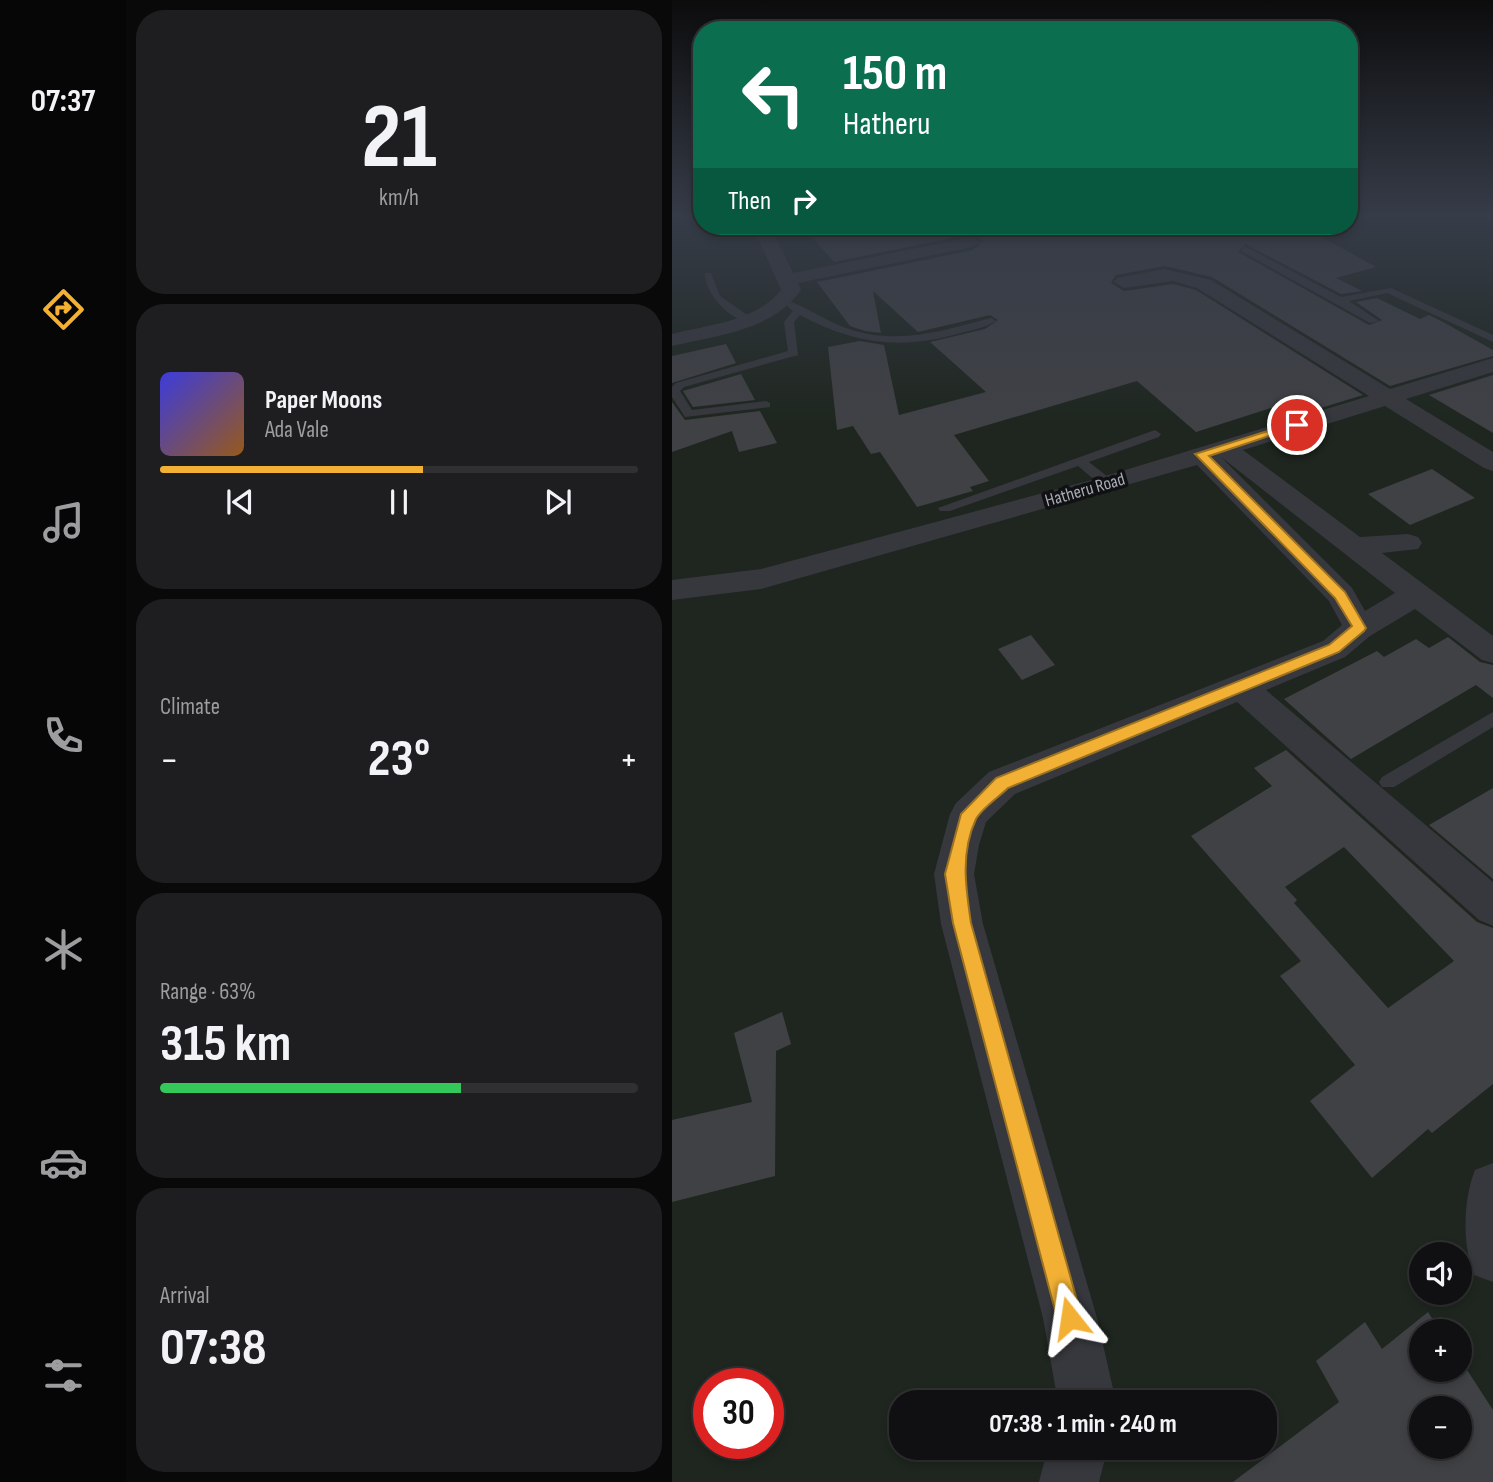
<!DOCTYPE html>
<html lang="en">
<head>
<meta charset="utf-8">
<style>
  body { margin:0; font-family:"Sofia Sans Condensed",sans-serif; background:#1e1e20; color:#f1f3f6; height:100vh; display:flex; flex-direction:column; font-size:26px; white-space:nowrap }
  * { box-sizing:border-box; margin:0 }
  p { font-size:23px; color:#9c9d9f }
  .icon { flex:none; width:38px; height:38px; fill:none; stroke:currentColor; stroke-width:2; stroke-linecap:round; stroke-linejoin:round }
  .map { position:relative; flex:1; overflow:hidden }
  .side { display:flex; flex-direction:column; gap:10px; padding:10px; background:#09090a; width:546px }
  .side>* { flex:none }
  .banner { position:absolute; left:21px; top:21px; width:665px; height:214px; border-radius:28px; box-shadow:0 4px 10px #0003,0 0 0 2px #303032; background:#0b6e4f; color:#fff; overflow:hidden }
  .fabs { position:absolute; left:737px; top:1242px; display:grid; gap:14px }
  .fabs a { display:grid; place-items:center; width:63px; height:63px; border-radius:50%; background:#101012; box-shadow:0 4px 10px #0003,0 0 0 2px #303032; font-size:35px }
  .speed { position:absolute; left:21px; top:1368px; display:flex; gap:14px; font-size:35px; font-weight:700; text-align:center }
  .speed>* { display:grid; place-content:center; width:91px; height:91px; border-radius:50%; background:#101012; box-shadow:0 4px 10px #0003,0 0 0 2px #303032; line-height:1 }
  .speed .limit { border:10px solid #d22; background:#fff; color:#111 }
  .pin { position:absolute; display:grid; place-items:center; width:60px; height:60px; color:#fff; margin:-30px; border:4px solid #fff; border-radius:50%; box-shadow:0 2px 7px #0007 }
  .me { position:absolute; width:77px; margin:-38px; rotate:345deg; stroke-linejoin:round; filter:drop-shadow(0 0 5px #0008) }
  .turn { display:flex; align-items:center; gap:24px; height:147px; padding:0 35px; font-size:32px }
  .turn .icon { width:91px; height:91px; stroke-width:2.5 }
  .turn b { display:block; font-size:49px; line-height:60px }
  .then { display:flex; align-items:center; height:66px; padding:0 35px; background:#0003; gap:14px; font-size:26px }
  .big { font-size:52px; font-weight:700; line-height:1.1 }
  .side .card { flex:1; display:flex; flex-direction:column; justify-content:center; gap:10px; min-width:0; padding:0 24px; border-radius:28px; background:#1e1e20 }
  .side .dial { align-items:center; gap:0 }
  .dial b { font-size:91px; line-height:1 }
  .song { display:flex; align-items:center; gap:21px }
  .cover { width:84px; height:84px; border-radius:10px; background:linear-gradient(135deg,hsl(240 70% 55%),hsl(30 70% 35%)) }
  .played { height:7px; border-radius:4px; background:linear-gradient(90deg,#f2b134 55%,#303032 55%) }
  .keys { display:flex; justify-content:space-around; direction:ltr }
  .heat { display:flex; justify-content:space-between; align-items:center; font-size:38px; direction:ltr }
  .charge { height:10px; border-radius:5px; background:linear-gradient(90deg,#34c759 63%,#303032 0) }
  .trip { position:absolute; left:217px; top:1390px; width:388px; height:70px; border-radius:28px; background:#101012; box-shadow:0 4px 10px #0003,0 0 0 2px #303032; font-weight:700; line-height:70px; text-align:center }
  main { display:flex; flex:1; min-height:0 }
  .tabs { display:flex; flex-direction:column; width:126px; justify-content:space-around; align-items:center; background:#060607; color:#9c9d9f }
  .tabs .icon { width:49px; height:49px }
  .tabs .on { color:#f2b134 }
  .tabs b { font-size:32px; color:#f1f3f6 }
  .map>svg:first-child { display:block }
</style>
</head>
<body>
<main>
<nav class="tabs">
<b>07:37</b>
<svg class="icon on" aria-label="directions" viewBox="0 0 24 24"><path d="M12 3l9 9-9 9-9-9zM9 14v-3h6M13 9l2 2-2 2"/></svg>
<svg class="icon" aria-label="music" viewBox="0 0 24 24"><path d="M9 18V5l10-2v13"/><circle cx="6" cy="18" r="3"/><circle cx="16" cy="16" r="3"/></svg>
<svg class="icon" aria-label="phone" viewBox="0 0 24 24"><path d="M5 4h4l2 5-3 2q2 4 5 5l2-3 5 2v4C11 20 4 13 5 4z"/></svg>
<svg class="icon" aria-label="climate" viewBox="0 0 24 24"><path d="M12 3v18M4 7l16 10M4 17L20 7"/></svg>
<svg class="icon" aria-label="car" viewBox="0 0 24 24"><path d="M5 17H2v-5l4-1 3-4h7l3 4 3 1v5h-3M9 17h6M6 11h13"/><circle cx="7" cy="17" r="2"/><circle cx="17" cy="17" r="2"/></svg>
<svg class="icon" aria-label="filters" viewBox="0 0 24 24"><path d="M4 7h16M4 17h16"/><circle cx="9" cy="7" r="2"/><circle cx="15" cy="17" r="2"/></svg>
</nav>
<section class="side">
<div class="card dial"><b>21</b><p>km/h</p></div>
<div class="card">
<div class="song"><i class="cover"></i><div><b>Paper Moons</b><p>Ada Vale</p></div></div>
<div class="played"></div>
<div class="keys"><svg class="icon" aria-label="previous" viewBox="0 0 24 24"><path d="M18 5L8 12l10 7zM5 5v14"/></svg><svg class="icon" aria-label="pause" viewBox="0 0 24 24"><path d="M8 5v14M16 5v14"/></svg><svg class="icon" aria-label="next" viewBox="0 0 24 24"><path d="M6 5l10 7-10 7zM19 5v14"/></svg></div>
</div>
<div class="card"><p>Climate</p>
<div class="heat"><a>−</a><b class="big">23°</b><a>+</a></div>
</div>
<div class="card"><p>Range · 63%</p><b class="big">315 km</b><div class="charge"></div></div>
<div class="card"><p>Arrival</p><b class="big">07:38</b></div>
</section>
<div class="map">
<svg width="821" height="1482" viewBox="0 0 821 1482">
  <rect width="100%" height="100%" fill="#161618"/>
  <path fill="#1e261f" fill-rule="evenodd" d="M0,216H30V226H677V216H821V1482H0ZM749,1255H788V1293H749ZM749,1332H788V1370H749ZM37,1384H96V1444H37ZM229,1402H593V1447H229ZM749,1409H788V1447H749Z"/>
  <g fill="#404145" fill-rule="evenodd">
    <polygon points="130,226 346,226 354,233 392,226 630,226 704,267 664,278 690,291 669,294 573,244 566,252 697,325 710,320 684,302 705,298 748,319 757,315 771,322 821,350 821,356 718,386 540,277 493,266 444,275 439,283 452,291 501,284 524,290 691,395 613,419 599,408 524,432 465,381 282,435 317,481 298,487 301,491 245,507 208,452 199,454 181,426 165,430 156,347 188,341 212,345 227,415 314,392 258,342 313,329 326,320 318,315 246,332 201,291 209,333 193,331 178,326 145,282 301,250 311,241 299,234 162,262"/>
    <polygon points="54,344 64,363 0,383 0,356"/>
    <polygon points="69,374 83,400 21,407 11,391"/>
    <polygon points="821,375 821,433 757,395"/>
    <polygon points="0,402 13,420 88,411 105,443 67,452 60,431 0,452"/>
    <polygon points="760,469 803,498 738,525 696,494"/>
    <polygon points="359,635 383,665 350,680 326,649"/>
    <polygon points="776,637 808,662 821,665 821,698 804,685 679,759 612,699 705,651 712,657 744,639 757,648"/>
    <path d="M614,750L805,922L821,928V1084L760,1133L756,1129L700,1178L638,1101L683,1065L608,976L629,961L519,836L600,786L582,768ZM672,847L782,961L716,1008L622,903L625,900L613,887Z"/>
    <polygon points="821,788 821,879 757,825"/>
    <polygon points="110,1012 119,1044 104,1051 103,1176 0,1202 0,1120 80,1102 62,1033"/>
    <path d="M756,1312L769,1332H749V1370H788V1359L821,1410V1482H561L667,1402L644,1361L693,1322L710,1349ZM749,1409H788V1447H749Z"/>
  </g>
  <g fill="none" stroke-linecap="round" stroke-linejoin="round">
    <g fill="#37383d" fill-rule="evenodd">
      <polygon points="572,246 669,297 719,288 821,335 821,342 715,293 677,301 707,321 698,323 569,251"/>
      <path d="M33,273H39L48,296L78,317V321C58,322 32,292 33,273Z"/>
      <path d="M119,302C138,309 154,321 174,328C225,346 269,331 319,318L324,321C315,327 300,330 289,333C229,350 184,345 128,315L122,322L126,355L12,387L8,391L20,410L94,401L98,403V407L13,417L0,397V387L4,383L116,351L112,322L121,311L114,305Z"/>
      <polygon points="483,430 489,434 487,437 417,462 441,481 441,487 431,487 406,466 278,511 268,511 266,508"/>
      <polygon points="821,712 821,727 722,787 710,787 707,782 710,777"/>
    </g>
    <g fill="#37383d" fill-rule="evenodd">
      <path d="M81,226H98L121,273L300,237L309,242L300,247L126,283L129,290C100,331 45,335 0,346V334C36,325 85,321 109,290Z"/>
      <path d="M492,269L539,280L718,389L821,358V372L734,399L821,452V471L812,468L713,406L571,450L688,537L736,534L746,537L750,543L746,549L710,553L821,636V663L810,660L743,609L698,636L673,657L594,690L821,882V926L807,920L565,702L343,794L314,822L307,845L302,874L311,924L425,1318L444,1402H386L371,1318L269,924L262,874L278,814L284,803L317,772L651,641L670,625L657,601L525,465L89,589L0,600V580L89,569L427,478L697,396L525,288L501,281L452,288L442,282L445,278ZM549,457L723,593L693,611L680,588Z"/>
      <path d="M821,1163V1282L802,1275C790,1244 791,1200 803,1170Z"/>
      <polygon points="376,1447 436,1447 427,1482 367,1482"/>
    </g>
  </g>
  <linearGradient id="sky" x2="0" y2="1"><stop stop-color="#0c0c0d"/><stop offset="0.51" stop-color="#363c48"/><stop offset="1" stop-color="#363c48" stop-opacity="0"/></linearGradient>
  <rect width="821" height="424" fill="url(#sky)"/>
  <path fill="#f2b134" stroke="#9d7322" stroke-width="2" d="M621,423L630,425L537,456L673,592L694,628L692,631L667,652L336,788C327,797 310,808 304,819C288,853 294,889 299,923L410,1318L407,1327L398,1330L389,1327L385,1318L281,923L273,874L289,814L324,778L657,645L680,626L663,598L523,454Z"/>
  <g text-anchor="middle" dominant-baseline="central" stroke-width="7" stroke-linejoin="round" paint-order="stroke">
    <g font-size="18" fill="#a8adb8" stroke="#111113">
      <text transform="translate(413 490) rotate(-16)">Hatheru Road</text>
    </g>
  </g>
</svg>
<div class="fabs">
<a><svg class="icon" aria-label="sound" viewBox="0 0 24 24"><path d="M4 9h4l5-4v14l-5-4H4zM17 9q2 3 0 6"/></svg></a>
<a>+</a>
<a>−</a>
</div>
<div class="speed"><div class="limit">30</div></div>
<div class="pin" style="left:625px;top:425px;background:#d93025"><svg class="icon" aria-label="arrive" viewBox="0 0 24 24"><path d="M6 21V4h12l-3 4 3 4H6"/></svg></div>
<svg class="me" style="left:398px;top:1318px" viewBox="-20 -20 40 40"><path d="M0-17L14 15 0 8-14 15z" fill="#f2b134" stroke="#fff" stroke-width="4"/></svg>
<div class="trip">07:38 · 1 min · 240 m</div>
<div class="banner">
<div class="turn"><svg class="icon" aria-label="left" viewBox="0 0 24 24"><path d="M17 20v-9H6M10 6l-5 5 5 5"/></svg><div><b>150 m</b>Hatheru</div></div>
<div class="then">Then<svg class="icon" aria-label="right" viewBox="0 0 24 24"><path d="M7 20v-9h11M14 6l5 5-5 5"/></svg></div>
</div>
</div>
</main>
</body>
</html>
